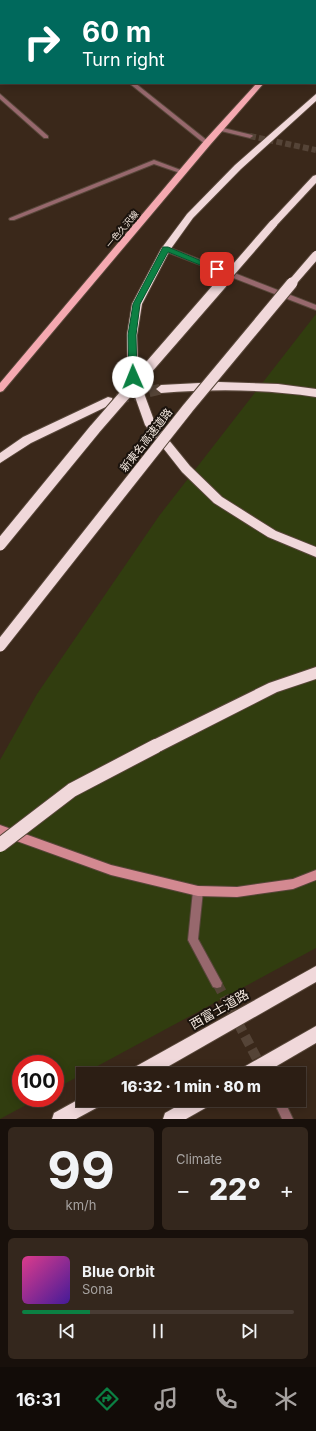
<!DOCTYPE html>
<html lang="en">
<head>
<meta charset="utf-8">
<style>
  body { margin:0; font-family:Inter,"Noto Sans JP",sans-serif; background:#34271d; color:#f1f3f6; height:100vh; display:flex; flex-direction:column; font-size:15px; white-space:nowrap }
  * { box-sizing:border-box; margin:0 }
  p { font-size:13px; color:#a6a2a0 }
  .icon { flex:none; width:22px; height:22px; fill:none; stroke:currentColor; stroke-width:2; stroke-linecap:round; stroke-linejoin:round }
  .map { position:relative; height:1119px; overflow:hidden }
  .side { display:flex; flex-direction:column; gap:8px; padding:8px; background:#18100b; flex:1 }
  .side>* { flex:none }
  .top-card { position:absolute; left:0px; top:0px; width:316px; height:84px; box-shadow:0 2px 10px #0003,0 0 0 1px #483c34; background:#00695c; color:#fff; overflow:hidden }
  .speed { position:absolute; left:12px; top:1055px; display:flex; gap:8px; font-size:20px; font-weight:700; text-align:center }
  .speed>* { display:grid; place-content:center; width:52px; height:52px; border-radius:50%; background:#2c1e14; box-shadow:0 2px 10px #0003,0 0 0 1px #483c34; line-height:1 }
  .speed .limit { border:6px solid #d22; background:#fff; color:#111 }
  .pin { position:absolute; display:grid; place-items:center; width:34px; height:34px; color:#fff; margin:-17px; border-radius:8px; box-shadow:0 2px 6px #0006 }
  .me { position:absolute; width:44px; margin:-22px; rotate:359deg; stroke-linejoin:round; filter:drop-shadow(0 0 3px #0008) }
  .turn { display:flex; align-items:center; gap:14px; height:84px; padding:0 16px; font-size:18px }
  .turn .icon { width:52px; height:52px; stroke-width:2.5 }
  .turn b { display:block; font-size:28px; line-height:34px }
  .big { font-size:30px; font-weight:800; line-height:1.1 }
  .side .tile { flex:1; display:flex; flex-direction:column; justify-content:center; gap:6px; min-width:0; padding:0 14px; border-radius:6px; background:#34271d }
  .side .dial { align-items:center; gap:0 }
  .dial b { font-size:52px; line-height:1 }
  .song { display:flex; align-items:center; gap:12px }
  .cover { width:48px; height:48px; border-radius:6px; background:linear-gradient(135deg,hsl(330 70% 55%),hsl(260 70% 35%)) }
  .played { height:4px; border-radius:2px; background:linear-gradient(90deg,#0b8043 25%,#483c34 25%) }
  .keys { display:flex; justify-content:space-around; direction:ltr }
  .heat { display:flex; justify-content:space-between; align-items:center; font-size:22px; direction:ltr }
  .side .tiles { flex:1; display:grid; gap:8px; grid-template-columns:1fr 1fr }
  .tile:last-child { grid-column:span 2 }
  .trip { position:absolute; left:76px; top:1067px; width:230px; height:40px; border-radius:0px; background:#2c1e14; box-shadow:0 2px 10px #0003,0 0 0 1px #483c34; font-weight:800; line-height:40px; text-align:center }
  .tab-bar { display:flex; height:64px; justify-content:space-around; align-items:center; background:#120c08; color:#a6a2a0 }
  .tab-bar .icon { width:28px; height:28px }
  .tab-bar .on { color:#0b8043 }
  .tab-bar b { font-size:18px; color:#f1f3f6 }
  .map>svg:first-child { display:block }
</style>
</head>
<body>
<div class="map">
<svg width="316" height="1119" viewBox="0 0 316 1119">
  <rect width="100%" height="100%" fill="#3a281a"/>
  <polygon fill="#313d0f" points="316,314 316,948 55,1089 55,1064 21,1064 21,1098 39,1098 0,1119 0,760 37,694 159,516"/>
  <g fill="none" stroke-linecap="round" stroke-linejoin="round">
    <polyline stroke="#554437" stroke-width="6" stroke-dasharray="6 3" stroke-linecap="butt" points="250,136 316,150"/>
    <polyline stroke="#554437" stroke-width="10" stroke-dasharray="10 5" stroke-linecap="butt" points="217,983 265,1074"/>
    <polyline stroke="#554437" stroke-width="11" stroke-dasharray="11 5.5" stroke-linecap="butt" points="117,399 161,389"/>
    <defs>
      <g id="lane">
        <polygon points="0,94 48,136 48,138 44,138 0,99"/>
        <polygon points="154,160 186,172 183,174 154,164 14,220 10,220 9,219 10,218"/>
        <polygon points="164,247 168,247 316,305 316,310 164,251"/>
      </g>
      <g id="street">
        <polygon points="22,0 28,0 29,1 23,1"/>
        <polygon points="258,0 275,0 257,1"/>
        <polygon points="281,0 293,0 294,1 282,1"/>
        <rect x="315" y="7" width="1" height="4"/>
        <rect x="0" y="25" width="1" height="4"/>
        <polygon points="129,83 135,83 209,142 209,144 205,144"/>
        <polygon points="219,127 252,135 253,136 250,138 217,130 217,128"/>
        <polygon points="198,886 201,888 203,891 198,939 222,983 221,987 217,988 213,987 188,940 193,891 195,888"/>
        <polygon points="273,1100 284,1100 293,1119 282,1119"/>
      </g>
      <polygon id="secondary" points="0,825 111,865 198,886 237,887 293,879 316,870 316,880 293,889 237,897 198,896 111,875 0,835"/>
      <g id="primary">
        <polygon points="315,28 316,28 315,33"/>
        <polygon points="257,83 264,83 210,145 3,391 0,392 0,383 204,141"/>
      </g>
      <g id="highway">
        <polygon points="316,94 316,101 241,169 193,218 170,250 142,304 137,335 138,377 155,423 190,466 222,497 276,531 316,547 316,557 268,537 214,503 182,472 145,425 128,377 127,335 132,304 161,249 187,214 235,165"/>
        <polygon points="316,175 316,183 276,226 270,226 270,222 313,176"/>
        <path d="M219,382L278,384L316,389V397C264,389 213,389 161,393L156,389L161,385Z"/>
        <polygon points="108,397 112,398 113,401 112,404 31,443 0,463 0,453 23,437"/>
        <polygon points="316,667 316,679 277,692 161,751 156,752 151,751 149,746 151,741 269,683"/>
        <polygon points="316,966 316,982 155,1074 131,1074 133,1068"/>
        <polygon points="316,1026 316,1043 263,1074 240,1074 242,1068"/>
        <polygon points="83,1097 83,1100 102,1100 100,1106 76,1119 52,1119 54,1113"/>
        <polygon points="188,1100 211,1100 209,1106 186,1119 163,1119 165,1113"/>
      </g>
    </defs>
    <use href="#lane" stroke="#574639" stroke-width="2"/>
    <use href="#street" stroke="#574639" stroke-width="2"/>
    <use href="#secondary" stroke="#574639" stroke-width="2"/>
    <use href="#primary" stroke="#574639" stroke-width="2"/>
    <use href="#highway" stroke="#574639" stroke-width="2"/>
    <use href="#lane" fill="#97686d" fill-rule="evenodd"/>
    <use href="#street" fill="#97686d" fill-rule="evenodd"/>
    <use href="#secondary" fill="#d38991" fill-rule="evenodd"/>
    <use href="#primary" fill="#f5a9b1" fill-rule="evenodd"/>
    <use href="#highway" fill="#f0d8da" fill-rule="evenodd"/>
    <defs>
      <g id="highway-bridge-far2">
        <polyline points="221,284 273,224"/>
        <polyline points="291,284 316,255"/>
      </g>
      <g id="highway-bridge-far1">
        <polyline points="0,545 95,429 222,283"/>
        <polyline points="0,646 188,408 292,283"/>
      </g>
      <polyline id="highway-bridge" points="0,845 72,790 156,746"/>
    </defs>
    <use href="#highway-bridge-far2" stroke="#574639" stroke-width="10" stroke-linecap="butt"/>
    <use href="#highway-bridge-far1" stroke="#574639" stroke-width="13" stroke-linecap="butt"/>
    <use href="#highway-bridge" stroke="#574639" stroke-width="16" stroke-linecap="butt"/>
    <use href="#highway-bridge-far2" stroke="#f0d8da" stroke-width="8"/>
    <use href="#highway-bridge-far1" stroke="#f0d8da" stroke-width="11"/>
    <use href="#highway-bridge" stroke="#f0d8da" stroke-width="14"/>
  </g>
  <polygon fill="#0b8043" stroke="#07532c" points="163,247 168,247 221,269 217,272 215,271 168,252 140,304 136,335 137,377 133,380 129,377 128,335 133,304"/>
  <g text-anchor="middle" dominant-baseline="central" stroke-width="4" stroke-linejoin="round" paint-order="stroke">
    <g font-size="9" fill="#f1e5dc" stroke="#1b130d">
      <text transform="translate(122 229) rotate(-50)">一色久沢線</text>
    </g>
    <g font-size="11" fill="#f1e5dc" stroke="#1b130d">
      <text transform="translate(146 440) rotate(-52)">新東名高速道路</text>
    </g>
    <g font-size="13" fill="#f1e5dc" stroke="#1b130d">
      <text transform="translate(219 1009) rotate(-30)">西富士道路</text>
    </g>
  </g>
</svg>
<div class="speed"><div class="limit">100</div></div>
<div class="pin" style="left:217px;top:269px;background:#d93025"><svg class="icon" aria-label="arrive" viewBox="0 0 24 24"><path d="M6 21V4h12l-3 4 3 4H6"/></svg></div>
<svg class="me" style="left:133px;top:377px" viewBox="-20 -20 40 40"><circle r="19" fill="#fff"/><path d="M0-13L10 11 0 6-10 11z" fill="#0b8043"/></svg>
<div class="trip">16:32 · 1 min · 80 m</div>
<div class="top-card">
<div class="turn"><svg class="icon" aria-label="right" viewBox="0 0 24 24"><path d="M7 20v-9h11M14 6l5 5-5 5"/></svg><div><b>60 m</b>Turn right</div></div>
</div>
</div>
<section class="side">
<div class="tiles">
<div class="tile dial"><b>99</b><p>km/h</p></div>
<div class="tile"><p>Climate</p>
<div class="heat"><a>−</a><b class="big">22°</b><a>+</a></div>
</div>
<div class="tile">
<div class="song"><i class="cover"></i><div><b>Blue Orbit</b><p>Sona</p></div></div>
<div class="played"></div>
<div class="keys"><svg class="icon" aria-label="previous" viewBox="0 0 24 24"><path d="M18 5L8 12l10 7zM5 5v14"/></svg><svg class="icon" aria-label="pause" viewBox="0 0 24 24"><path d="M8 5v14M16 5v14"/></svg><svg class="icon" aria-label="next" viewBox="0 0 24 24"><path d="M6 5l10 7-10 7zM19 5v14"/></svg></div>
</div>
</div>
</section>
<nav class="tab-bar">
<b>16:31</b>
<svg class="icon on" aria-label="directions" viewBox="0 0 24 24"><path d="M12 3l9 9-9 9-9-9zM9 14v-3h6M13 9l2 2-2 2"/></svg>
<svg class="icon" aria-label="music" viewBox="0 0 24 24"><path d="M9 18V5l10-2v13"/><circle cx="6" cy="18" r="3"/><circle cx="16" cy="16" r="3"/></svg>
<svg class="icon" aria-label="phone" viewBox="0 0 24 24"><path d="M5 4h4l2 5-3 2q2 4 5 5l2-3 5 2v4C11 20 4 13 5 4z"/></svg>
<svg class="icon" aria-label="climate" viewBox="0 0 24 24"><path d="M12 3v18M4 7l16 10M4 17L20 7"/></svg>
</nav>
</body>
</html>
